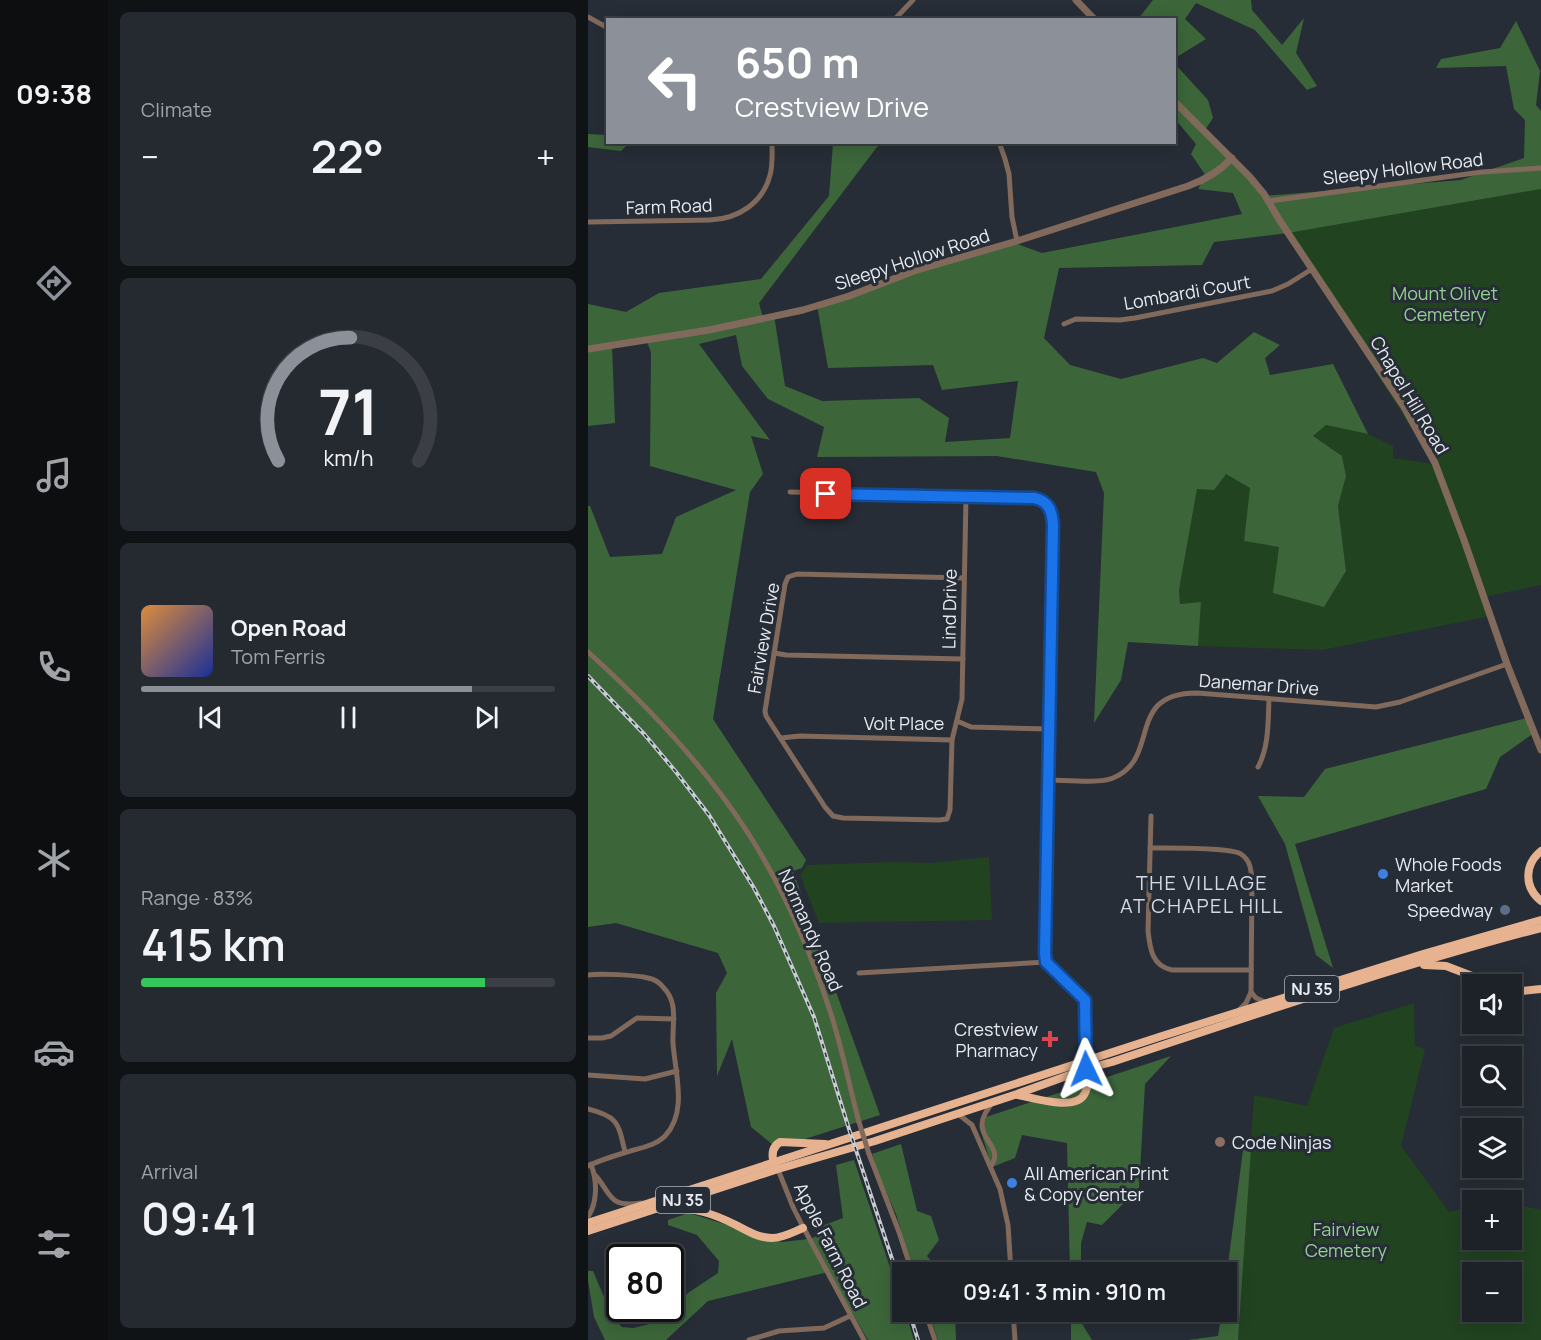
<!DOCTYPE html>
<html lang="en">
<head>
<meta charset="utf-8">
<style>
  body { margin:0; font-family:Manrope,sans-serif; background:#252a30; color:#f1f3f6; height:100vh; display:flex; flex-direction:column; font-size:22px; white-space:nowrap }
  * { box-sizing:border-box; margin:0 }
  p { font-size:20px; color:#a0a4a8 }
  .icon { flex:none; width:33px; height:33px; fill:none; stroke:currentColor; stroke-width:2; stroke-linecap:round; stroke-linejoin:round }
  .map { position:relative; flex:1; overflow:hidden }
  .drawer { display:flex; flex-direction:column; gap:12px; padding:12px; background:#101316; width:480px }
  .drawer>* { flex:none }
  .banner { position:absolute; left:18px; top:18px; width:570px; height:126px; border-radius:0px; box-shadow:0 3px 15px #0003,0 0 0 2px #3b3f45; background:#8c9099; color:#fff; overflow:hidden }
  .buttons { position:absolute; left:874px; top:974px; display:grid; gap:12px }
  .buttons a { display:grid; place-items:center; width:60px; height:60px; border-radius:0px; background:#1d2228; box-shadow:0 3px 15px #0003,0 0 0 2px #3b3f45; font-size:30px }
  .speed { position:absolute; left:18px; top:1244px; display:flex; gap:12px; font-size:30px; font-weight:700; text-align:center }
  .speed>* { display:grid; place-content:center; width:78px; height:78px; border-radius:50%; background:#1d2228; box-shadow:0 3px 15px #0003,0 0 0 2px #3b3f45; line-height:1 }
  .speed .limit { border:3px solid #111; border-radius:9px; background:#fff; color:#111 }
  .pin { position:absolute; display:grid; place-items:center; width:51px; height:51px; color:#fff; margin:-26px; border-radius:12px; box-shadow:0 3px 9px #0006 }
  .me { position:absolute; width:66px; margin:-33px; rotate:358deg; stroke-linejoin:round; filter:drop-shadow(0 0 4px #0008) }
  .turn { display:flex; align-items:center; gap:21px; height:126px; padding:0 30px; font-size:27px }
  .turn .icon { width:78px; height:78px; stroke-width:2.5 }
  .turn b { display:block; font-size:42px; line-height:51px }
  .big { font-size:45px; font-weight:600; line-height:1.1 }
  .drawer .tile { flex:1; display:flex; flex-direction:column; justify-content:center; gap:9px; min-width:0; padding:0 21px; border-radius:9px; background:#252a30 }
  .drawer .dial { align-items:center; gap:0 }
  .dial svg { height:156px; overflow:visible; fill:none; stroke:#3b3f45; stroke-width:7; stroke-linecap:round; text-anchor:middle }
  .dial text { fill:#f1f3f6; stroke:none }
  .song { display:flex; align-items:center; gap:18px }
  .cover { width:72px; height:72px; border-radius:9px; background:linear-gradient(135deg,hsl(30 70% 55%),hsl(230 70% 35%)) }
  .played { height:6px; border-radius:3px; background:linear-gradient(90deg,#8c9099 80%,#3b3f45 80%) }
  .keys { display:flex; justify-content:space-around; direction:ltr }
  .heat { display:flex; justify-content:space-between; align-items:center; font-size:33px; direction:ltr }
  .charge { height:9px; border-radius:4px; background:linear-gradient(90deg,#34c759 83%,#3b3f45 0) }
  .trip { position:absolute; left:304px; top:1262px; width:345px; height:60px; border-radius:0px; background:#1d2228; box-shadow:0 3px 15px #0003,0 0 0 2px #3b3f45; font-weight:600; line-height:60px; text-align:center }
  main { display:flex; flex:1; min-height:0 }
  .tab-bar { display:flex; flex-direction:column; width:108px; justify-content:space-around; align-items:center; background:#0c0e10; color:#a0a4a8 }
  .tab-bar .icon { width:42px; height:42px }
  .tab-bar .on { color:#8c9099 }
  .tab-bar b { font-size:27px; color:#f1f3f6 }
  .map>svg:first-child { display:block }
</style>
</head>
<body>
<main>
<nav class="tab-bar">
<b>09:38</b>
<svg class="icon on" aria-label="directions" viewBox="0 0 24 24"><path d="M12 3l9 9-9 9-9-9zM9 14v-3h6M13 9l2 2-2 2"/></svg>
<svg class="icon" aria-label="music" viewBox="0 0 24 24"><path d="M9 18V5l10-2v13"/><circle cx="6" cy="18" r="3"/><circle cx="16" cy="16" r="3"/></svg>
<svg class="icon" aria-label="phone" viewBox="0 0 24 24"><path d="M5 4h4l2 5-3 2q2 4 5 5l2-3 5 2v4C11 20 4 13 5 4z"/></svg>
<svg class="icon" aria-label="climate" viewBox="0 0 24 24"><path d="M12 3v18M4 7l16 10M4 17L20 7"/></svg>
<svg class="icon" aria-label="car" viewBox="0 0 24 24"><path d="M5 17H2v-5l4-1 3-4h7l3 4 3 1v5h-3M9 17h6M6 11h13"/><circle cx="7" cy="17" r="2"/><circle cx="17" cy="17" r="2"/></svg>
<svg class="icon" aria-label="filters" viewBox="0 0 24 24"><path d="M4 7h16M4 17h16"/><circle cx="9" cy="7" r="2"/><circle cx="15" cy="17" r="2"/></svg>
</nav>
<section class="drawer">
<div class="tile"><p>Climate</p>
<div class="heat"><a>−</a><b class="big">22°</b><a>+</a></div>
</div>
<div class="tile dial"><svg viewBox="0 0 100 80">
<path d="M14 69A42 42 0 1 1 86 69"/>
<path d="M14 69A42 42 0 0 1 51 6" stroke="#8c9099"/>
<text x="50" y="56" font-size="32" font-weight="700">71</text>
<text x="50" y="72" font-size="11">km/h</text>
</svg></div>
<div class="tile">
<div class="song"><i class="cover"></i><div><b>Open Road</b><p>Tom Ferris</p></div></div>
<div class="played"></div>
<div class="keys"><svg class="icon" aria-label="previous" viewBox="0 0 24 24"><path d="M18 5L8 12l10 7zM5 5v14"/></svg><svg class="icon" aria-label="pause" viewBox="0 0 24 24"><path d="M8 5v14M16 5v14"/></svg><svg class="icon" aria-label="next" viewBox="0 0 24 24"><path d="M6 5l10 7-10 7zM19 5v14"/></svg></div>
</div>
<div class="tile"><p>Range · 83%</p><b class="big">415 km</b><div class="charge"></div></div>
<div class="tile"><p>Arrival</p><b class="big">09:41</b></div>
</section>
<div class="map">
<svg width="953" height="1340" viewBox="0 0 953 1340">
  <rect width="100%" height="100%" fill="#272d36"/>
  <g fill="#214320" fill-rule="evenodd">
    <polygon points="953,189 953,585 896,597 902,616 734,650 610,646 613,603 592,604 591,590 609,489 638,474 663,488 656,541 692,547 758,571 750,506 758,476 754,456 725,436 738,425 780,434 805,446 805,458 846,464 700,233"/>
    <polygon points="401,857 404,920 231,923 212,875 219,865 306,862 343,863"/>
    <path d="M826,1003L827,1046L837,1049L813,1146L861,1212L885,1206V1239H924V1203L953,1210V1340H650L666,1095L719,1106L746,1028ZM885,1272H924V1311H885Z"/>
  </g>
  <g fill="#3c663a">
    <polygon points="565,0 663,0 664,10 694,45 716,18 708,53 729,86 719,90 667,30 608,3 597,19 618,39 587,58 586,20 550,19"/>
    <polygon points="928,21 952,71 948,105 953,111 953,189 700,233 626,242 614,265 471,268 456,338 482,365 533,379 615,358 629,363 666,332 692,345 677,358 682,375 745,364 780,434 738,425 725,436 754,456 758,476 750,506 758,571 736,607 685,593 691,547 656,541 662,488 638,474 626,490 609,489 591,590 592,604 613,602 610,646 540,642 533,680 506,723 516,493 508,472 409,456 229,457 236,427 180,399 154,366 148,335 111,344 182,440 163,436 175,474 162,492 125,719 218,860 214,868 205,871 292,1115 195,1146 184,1144 163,1127 144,1039 129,1076 128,993 139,973 130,953 28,923 0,927 0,506 2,506 22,557 74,554 88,517 148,490 62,466 63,352 59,342 24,347 27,423 0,426 0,304 38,312 71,293 173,279 241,196 245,143 296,143 289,147 171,303 175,318 186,315 197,386 234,401 331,398 361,418 357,442 422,438 430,381 354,390 345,365 240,368 229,305 424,242 454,253 654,214 645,193 610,189 618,176 603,154 608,144 587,119 587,64 620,100 625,118 617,130 675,196 873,180 936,158 937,120 926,109 918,66 848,68 853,59 912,48"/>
    <polygon points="0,134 19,135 20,142 41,143 33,151 0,147"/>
    <polygon points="939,718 946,733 912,757 898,789 707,844 745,968 728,955 697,844 670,796 716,797 737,769"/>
    <polygon points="583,1056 557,1084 551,1188 514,1225 499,1222 493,1243 493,1272 482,1272 479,1143 434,1135 427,1158 404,1167 394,1135 398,1117"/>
    <polygon points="313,1144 329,1211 343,1216 351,1240 339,1256 352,1272 326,1272 308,1214 292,1178 284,1154"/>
    <polygon points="663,1149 650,1340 600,1340 630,1336 634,1311 639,1311 639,1272 655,1150"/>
    <polygon points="266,1160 315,1306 315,1311 317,1311 326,1340 280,1340 240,1272 120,1301 78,1340 17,1340 6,1317 0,1280 0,1271 5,1271 25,1318 34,1327 45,1328 70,1322 100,1293 130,1273 131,1261 109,1235 80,1225 80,1220 101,1213 194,1242 221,1239 227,1237 231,1227 255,1218 248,1165"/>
    <polygon points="340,1311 367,1311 368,1340 350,1340"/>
    <polygon points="483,1311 493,1311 493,1322 504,1340 483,1340"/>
  </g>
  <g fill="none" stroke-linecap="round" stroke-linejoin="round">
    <g stroke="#816a5b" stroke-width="5">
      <polyline points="0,17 20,28"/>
      <polyline points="306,20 325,0"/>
      <polyline points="411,142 417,159 421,174 424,217 429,241"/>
      <polyline points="681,201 894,172 953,168"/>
      <path d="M0,222L122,220C150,219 175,203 182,175C185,165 184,153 184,142"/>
      <polyline points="476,324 488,319 532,320 547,318 684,291 700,284 724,269"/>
      <path d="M202,492L446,498C461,501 464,511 465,525L457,953L458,962L497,1000V1061"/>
      <polyline points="376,578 209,574 200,577 197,584 177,711 178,716 237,807 245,816 255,818 351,820 359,819 362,810 364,740 374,699 378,497"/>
      <path d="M0,652C60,706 116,765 160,833C195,888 222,950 242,1011C254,1047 261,1085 271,1122"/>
      <polyline points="186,653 198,655 375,659"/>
      <polyline points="369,721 383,727 461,729"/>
      <polyline points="193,738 212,736 364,740"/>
      <path d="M670,767C681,747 680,722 681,699"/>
      <path d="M460,780C477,780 510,784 525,778C574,758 536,693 609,693L788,707L812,702L919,664"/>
      <path d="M563,816L560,931C562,949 564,966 584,970H663"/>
      <path d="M562,848C578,848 643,847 653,854C662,860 663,869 664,879L663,992L658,1003L651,1010"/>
      <polyline points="271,973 458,962"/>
      <path d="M0,975C12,973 48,975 60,978C66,979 71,982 75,987C91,1003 84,1023 85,1043C87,1073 100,1112 77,1136C67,1146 51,1148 39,1152C26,1156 12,1160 0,1166"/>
      <polyline points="663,992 668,998 677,1002"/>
      <polyline points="0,1038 14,1038 23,1036 49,1018 86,1019"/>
      <polyline points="0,1075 57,1079 89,1071"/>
      <path d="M0,1109C31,1117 30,1123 37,1152"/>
      <polyline points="370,1114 384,1125 412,1189 420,1225 423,1272"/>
      <polyline points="281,1154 311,1232 324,1272"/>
      <path d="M403,1166C415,1149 394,1141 394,1125C394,1117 399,1110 404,1103"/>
      <polyline points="189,1167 205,1207 214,1225 276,1340"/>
      <path d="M7,1175C24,1194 20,1208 53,1203"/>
      <path d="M0,1217C10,1201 9,1181 3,1164"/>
      <polyline points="337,1311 347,1340"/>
      <polyline points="425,1311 427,1340"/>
      <polyline points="161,1340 191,1331 236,1328 262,1316"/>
    </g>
    <g stroke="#816a5b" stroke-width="7">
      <polyline points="488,0 507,20"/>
      <polyline points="586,101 662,177 676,194 692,221 816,407 847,463 876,540 919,664 953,750"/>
      <path d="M0,349L121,330L215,310L261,296L326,271L429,241L600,186C617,180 631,172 644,158"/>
    </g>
    <g stroke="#e6b290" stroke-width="8">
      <path d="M953,851C936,865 936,887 953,901"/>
      <polyline points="836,965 858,966 905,984"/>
      <polyline points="924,989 934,991 953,989"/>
      <path d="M430,1095C446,1098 489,1112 497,1093C501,1086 499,1072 497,1064"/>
      <path d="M186,1163C183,1154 184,1147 192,1142L237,1144"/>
      <path d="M80,1209C104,1206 126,1214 148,1225C159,1231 171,1238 184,1238C195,1238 205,1232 215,1228"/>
      <polyline points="0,1223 574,1036 835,954 953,920"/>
      <path d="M0,1231L190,1169L287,1141L429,1094L498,1069L524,1062C666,1015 808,966 953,928"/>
    </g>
    <defs>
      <g id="rail">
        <polyline points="0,676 57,735 88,772 121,815 166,888 186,926 226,1017 261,1129 315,1292"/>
        <polyline points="321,1311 330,1340"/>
      </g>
    </defs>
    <use href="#rail" stroke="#c8cdd3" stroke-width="4"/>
    <use href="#rail" stroke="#272d36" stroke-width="1.5" stroke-dasharray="4.5" stroke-linecap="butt"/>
    <polyline stroke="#816a5b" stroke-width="5" points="271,1122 281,1154"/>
  </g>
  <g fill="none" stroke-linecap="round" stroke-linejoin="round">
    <defs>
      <path id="route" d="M238,494L446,498C461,501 464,511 465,525L457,953L458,962L497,1000L498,1069"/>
    </defs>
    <use href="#route" stroke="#114b97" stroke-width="15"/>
    <use href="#route" stroke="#1a73e8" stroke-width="10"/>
  </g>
  <g fill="#3f7fe0" stroke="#272d36" stroke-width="2">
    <circle cx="795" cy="874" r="6"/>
    <circle cx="424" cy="1183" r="6"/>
  </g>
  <circle fill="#5c6f8a" stroke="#272d36" stroke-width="2" cx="917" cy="910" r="6"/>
  <path fill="#e0444e" stroke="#272d36" stroke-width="2" d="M459 1030h6v6h6v6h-6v6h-6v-6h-6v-6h6z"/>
  <circle fill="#8d6e63" stroke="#272d36" stroke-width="2" cx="632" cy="1142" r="6"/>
  <g text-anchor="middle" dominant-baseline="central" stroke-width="6" stroke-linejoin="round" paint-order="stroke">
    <g fill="#272d36" stroke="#adb2b9" stroke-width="1.5">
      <rect x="697" y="976" width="54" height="26" rx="4.5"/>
      <rect x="68" y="1187" width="54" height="26" rx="4.5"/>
    </g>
    <g font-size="16" font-weight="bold" fill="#e7ebf1">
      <text x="724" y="989">NJ 35</text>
      <text x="95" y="1200">NJ 35</text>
    </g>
    <g font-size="18" fill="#e7ebf1" stroke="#272d36">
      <text transform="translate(815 168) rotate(-7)">Sleepy Hollow Road</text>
      <text transform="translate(81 206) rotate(-2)">Farm Road</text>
      <text transform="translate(324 259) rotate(-18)">Sleepy Hollow Road</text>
      <text transform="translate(599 292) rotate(-10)">Lombardi Court</text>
      <text transform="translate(822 395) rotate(59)">Chapel Hill Road</text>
      <text transform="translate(361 609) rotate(-89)">Lind Drive</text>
      <text transform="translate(175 638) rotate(-80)">Fairview Drive</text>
      <text transform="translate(671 684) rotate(4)">Danemar Drive</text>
      <text x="316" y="723">Volt Place</text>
      <text transform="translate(223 930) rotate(66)">Normandy Road</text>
      <text transform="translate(243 1245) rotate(63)">Apple Farm Road</text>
    </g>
    <g font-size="18" fill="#92d28f" stroke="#272d36">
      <text x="857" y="293">Mount Olivet<tspan x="857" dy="21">Cemetery</tspan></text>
      <text x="758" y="1229">Fairview<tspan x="758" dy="21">Cemetery</tspan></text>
    </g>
    <g font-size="18" fill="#e7ebf1" stroke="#272d36" text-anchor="start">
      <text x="807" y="864">Whole Foods<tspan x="807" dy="21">Market</tspan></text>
      <text x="905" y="910" text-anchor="end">Speedway</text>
      <text x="450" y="1029" text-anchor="end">Crestview<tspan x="450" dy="21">Pharmacy</tspan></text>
      <text x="644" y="1142">Code Ninjas</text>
      <text x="436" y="1173">All American Print<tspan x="436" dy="21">&amp; Copy Center</tspan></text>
    </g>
    <g font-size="20" letter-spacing="1.5" fill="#d3dae6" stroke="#272d36">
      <text x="614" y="882">THE VILLAGE<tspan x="614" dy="23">AT CHAPEL HILL</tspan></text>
    </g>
  </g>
</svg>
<div class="buttons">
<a><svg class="icon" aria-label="sound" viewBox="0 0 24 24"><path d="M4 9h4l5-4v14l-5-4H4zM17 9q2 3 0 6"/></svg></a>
<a><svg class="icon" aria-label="search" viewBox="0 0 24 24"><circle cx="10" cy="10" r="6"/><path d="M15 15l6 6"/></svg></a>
<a><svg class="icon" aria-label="layers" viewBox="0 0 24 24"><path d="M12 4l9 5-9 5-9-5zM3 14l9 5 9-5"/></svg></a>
<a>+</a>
<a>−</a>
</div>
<div class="speed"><div class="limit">80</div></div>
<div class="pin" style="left:238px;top:494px;background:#d93025"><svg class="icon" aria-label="arrive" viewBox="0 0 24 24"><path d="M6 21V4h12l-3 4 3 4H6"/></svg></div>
<svg class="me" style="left:498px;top:1069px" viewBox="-20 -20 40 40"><path d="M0-17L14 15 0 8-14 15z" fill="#1a73e8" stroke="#fff" stroke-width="4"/></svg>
<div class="trip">09:41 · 3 min · 910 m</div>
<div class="banner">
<div class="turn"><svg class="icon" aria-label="left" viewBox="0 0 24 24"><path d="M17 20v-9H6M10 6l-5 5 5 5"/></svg><div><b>650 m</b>Crestview Drive</div></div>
</div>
</div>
</main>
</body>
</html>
